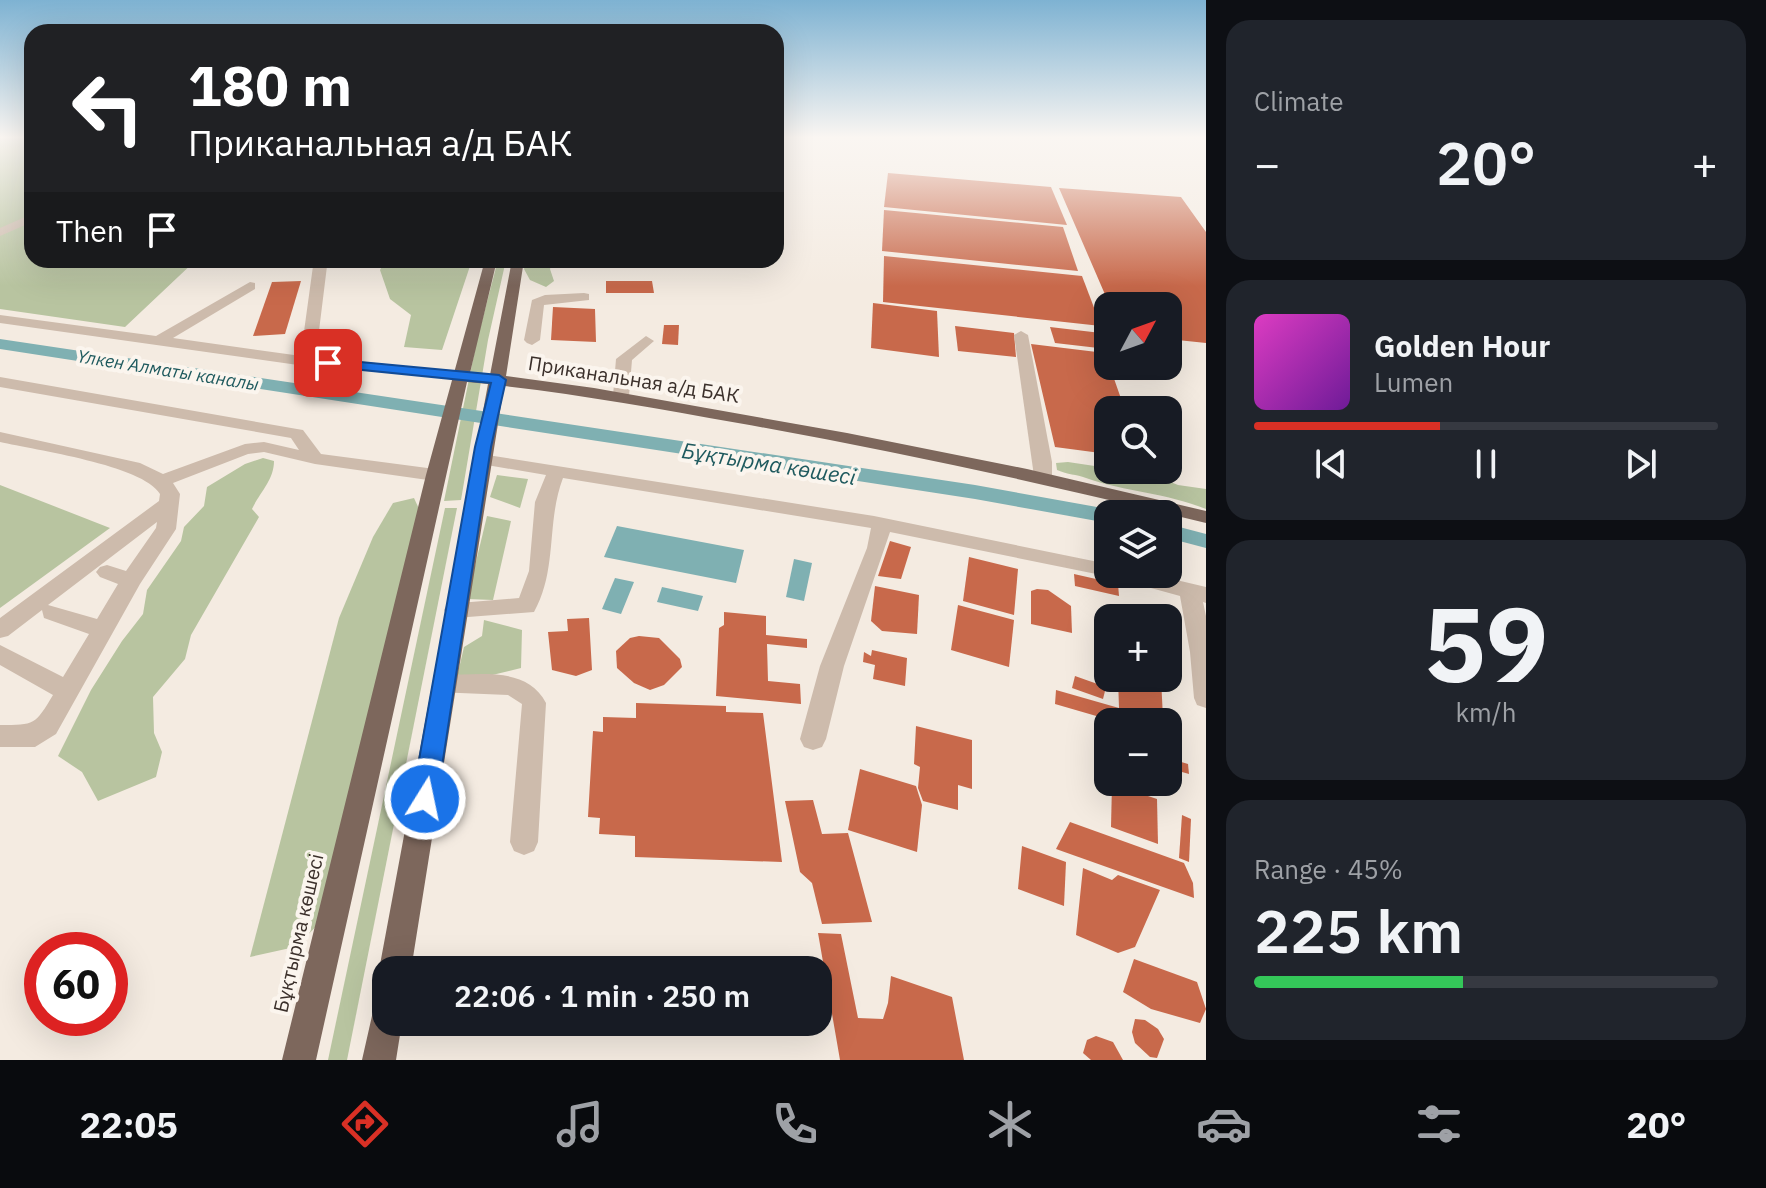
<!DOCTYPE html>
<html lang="en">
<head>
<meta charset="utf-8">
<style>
  body { margin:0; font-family:"IBM Plex Sans",sans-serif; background:#20242c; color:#f1f3f6; height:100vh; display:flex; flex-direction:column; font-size:30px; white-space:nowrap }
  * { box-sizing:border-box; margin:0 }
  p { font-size:26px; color:#9ea1a6 }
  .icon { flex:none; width:44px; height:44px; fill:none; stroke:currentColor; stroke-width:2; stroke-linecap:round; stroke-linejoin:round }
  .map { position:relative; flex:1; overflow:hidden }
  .drawer { display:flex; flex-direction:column; gap:20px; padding:20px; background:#0d0f14; width:560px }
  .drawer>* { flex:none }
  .guide { position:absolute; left:24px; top:24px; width:760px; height:244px; border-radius:24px; box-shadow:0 8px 32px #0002; background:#202124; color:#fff; overflow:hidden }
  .needle { width:52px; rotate:49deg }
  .tools { position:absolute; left:1094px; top:292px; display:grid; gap:16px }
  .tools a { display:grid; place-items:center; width:88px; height:88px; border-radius:16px; background:#171b24; box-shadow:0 8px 32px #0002; font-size:40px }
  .speed { position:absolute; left:24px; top:932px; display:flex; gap:16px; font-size:40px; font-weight:700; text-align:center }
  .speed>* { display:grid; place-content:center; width:104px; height:104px; border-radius:50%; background:#171b24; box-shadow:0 8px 32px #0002; line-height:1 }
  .speed .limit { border:12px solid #d22; background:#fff; color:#111 }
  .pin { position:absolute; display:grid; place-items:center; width:68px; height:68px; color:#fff; margin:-34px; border-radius:16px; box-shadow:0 4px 12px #0006 }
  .me { position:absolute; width:88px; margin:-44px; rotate:10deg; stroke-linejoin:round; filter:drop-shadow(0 0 6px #0008) }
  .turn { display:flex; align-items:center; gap:28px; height:168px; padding:0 32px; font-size:36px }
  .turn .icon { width:104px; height:104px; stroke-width:2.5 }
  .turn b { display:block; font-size:56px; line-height:68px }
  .then { display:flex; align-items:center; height:76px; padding:0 32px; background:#0003; gap:16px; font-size:30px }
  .big { font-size:60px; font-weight:600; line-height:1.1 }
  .drawer .card { flex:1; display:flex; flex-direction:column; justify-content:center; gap:12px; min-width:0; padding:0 28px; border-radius:24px; background:#20242c }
  .drawer .dial { align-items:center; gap:0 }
  .dial b { font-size:104px; line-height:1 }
  .song { display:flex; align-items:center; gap:24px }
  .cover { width:96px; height:96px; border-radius:12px; background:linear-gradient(135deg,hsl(310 70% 55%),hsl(280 70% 35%)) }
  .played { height:8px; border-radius:4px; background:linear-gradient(90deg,#d93025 40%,#363941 40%) }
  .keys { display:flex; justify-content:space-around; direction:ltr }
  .heat { display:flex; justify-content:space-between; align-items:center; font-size:44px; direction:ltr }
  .charge { height:12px; border-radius:6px; background:linear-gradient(90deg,#34c759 45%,#363941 0) }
  .trip { position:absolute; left:372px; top:956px; width:460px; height:80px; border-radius:24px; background:#171b24; box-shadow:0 8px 32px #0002; font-weight:600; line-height:80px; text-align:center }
  .tab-bar { display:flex; height:128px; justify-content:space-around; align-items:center; background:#090b0e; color:#9ea1a6 }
  .tab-bar .icon { width:56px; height:56px }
  .tab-bar .active { color:#d93025 }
  .tab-bar b { font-size:36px; color:#f1f3f6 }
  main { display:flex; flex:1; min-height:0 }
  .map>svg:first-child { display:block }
</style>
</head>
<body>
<main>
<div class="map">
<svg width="1206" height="1060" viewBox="0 0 1206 1060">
  <rect width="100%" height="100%" fill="#f4ebe1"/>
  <g fill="#b8c4a0">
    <polygon points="0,138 32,138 32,260 196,260 125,327 0,309"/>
    <polygon points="385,260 472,260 442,350 404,347 411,315 390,299 380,270"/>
    <polygon points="498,260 506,260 488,340 461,500 444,501 477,340"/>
    <polygon points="527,260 553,260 550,269 554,281 546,287 530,280 524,269"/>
    <path d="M263,458L274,461C274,480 260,492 252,509L259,517L191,635L185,659L153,697L154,733L162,752L156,777L98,801L82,772L58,756L91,690L122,641L143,614L147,590L181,541L184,527L204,506L207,487L245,464Z"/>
    <path d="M1068,462L1108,468L1136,477H1158L1178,485L1206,489V509C1167,493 1126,492 1086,478C1076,474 1068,475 1057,470L1056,463Z"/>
    <polygon points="497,475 528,479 520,508 490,497"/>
    <polygon points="0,485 110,528 0,608"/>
    <polygon points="414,498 420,511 324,919 295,947 250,957 339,618 373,537 393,503"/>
    <polygon points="445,508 457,508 347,1060 328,1060"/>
    <polygon points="487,516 511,521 493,600 467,599"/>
    <polygon points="484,620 522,630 521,668 488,676 457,677 464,647 482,636"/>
  </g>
  <g fill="#7fb0b2">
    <polygon points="617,526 744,550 736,583 604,557"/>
    <polygon points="794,559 812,563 804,601 786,597"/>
    <polygon points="615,578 634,582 621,614 602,609"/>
    <polygon points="662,587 703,596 698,611 657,602"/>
  </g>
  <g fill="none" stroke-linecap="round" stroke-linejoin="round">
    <g fill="#7fb0b2" fill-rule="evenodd">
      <polygon points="0,339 975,485 1108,509 1118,514 1108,514 1108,523 975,499 0,349"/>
      <polygon points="1168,524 1206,534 1206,548 1168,538"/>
    </g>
  </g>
  <g fill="#c8694b">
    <polygon points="888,173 1051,187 1067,225 884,207"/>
    <polygon points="1059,188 1181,197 1206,232 1206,343 1168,339 1168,306 1110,306"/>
    <polygon points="884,210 1063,227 1078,271 882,251"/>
    <polygon points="884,256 1082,276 1101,326 883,302"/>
    <polygon points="301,281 285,334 253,336 272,282"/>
    <polygon points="606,281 652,281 654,293 606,293"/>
    <polygon points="873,303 937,311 939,357 871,348"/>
    <polygon points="553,307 595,309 596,342 551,340"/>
    <polygon points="664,325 679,325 678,345 662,344"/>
    <polygon points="955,326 1014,333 1016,357 958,351"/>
    <polygon points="1050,327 1101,333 1107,349 1055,343"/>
    <polygon points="1031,344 1105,353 1125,410 1108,410 1108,454 1055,447"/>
    <polygon points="890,541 911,547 901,579 878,576"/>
    <polygon points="969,557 1018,569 1014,615 963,601"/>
    <polygon points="1074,574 1118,584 1119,596 1075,586"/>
    <polygon points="875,586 919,595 917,634 882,631 871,621"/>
    <polygon points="1037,589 1048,590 1071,606 1072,633 1031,624 1031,591"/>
    <polygon points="958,605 1014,620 1009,667 951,650"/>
    <polygon points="1115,607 1133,618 1108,618 1108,645 1103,644 1103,612"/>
    <polygon points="724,612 766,616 766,635 807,639 807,648 767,644 768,681 800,684 801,704 716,696 719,628 724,625"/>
    <polygon points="589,618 592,670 576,676 552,670 548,632 568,631 567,619"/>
    <polygon points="639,636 659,638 680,659 682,667 664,685 650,690 634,683 617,668 616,651 630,638"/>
    <polygon points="872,650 907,658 905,686 873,679 875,665 863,662 864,652 871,656"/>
    <polygon points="1075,676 1106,687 1103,699 1072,688"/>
    <polygon points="1118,678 1161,678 1163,718 1179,725 1181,741 1168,737 1168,722 1117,722 1055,704 1056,690 1119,708"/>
    <polygon points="636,703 726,706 726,712 763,713 782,862 635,857 635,836 599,834 600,818 588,817 593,731 603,732 603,717 636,718"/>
    <polygon points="916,726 972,740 972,789 958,785 958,810 923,801 918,788 920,767 914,764"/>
    <polygon points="1168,758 1188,764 1189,774 1168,768"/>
    <polygon points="860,769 916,786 922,805 917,852 848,830"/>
    <polygon points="1112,784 1157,799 1158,844 1111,827"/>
    <polygon points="813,800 822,834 848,833 872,922 822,924 812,883 800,872 785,801"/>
    <polygon points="1182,815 1191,819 1189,862 1179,858"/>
    <polygon points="1070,822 1184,863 1193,883 1194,898 1056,849"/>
    <polygon points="1022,846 1066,862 1064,906 1018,889"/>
    <polygon points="1083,868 1112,880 1118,875 1160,890 1135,947 1118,953 1076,935"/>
    <polygon points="818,933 841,934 858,1018 883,1019 888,1003 891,976 952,997 964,1060 840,1060"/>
    <polygon points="1134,959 1197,982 1206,1009 1200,1023 1151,1009 1123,992"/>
    <polygon points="1135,1019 1145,1020 1158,1029 1164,1039 1157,1058 1150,1057 1135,1043 1132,1032"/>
    <polygon points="1096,1036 1113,1042 1123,1060 1091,1060 1083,1053 1087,1040"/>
  </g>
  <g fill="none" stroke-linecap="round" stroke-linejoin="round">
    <g fill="#cdbbac" fill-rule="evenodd">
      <polygon points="32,214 32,222 0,236 0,228"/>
      <polygon points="311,260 323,260 327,266 317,347 309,356 462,372 470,377 468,380 298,365 0,323 0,315 156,336 250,282 255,283 255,289 173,338 294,355 302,346 313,266"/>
      <polygon points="584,293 589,294 589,300 544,305 540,340 532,345 527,343 524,340 532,300 545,295"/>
      <polygon points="1021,331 1028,335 1052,462 1052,476 1043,482 1034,476 1014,335"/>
      <polygon points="646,336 654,341 632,360 629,396 627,399 615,399 613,396 616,359"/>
      <path d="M0,377L297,429L303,430L321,454L435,469L444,475L435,481L315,464L264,452L248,454L173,483L180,494L176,529L140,584L56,734L35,747H0V725C35,725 35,725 53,695L0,665V645L63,677L89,634L44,618L42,610L8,636L0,638V618L159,501L160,494C143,465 35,450 0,442V432L140,463L163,474L245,444L264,442L299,450L291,438L0,387ZM157,522L156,528L126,571L107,565L100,567L96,572L100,577L118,584L97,619L48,605Z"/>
      <path d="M481,454L874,516L1108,564V574H1151L1206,587V603L1203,602L1206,616V708L1197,705L1194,698L1190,652L1180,596L1111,577L890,532L844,666L826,739L822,747L813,750L804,747L800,739L820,666L867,548L871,528L563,478C546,522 558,569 534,612L455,618L447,616L444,610L447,604L519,598L529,571L535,502L546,475L475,463L472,459L475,455Z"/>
      <path d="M445,675C480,675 527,666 546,703L538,842L534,851L524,855L514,851L510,842L522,704L508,695L436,692L433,685L436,678Z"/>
    </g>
    <g fill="#7d675c" fill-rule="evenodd">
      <path d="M485,260H497L470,373L490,375L512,260H524L506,376L594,388L847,433L1027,469L1206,511V523C1051,485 895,451 738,423C660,409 583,395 504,386L411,970H386V982L379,970L488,384L467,382L316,1060H282L426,475Z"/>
      <polygon points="386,1003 386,1022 402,1022 396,1060 362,1060 374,1007"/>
    </g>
  </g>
  <linearGradient id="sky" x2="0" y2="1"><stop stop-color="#7eb2d2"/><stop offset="0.48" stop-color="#faf6f2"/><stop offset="1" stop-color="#faf6f2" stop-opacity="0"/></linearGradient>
  <rect width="1206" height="286" fill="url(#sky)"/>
  <polygon fill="#1a73e8" stroke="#114b97" stroke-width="2" points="328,359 499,375 506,380 491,447 437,799 433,807 425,810 416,807 412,799 475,447 491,383 323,366 323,360"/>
  <g text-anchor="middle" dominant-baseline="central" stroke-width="8" stroke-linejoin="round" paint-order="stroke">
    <g font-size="18" font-style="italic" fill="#1f5a5e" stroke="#fbf5ee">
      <text transform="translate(168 370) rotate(9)">Үлкен Алматы каналы</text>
    </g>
    <g font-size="20" fill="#3b302b" stroke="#fbf5ee">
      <text transform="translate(634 379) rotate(9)">Приканальная а/д БАК</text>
      <text transform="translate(298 933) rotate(-77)">Бұқтырма көшесі</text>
    </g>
    <g font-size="22" font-style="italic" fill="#1f5a5e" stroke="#fbf5ee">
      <text transform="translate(769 463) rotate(9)">Бұқтырма көшесі</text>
    </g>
  </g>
</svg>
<div class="tools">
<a><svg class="needle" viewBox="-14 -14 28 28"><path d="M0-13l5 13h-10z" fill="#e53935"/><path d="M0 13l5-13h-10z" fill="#9ea1a6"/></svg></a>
<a><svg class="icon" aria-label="search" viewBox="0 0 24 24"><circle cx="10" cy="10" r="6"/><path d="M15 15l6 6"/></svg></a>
<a><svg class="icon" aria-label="layers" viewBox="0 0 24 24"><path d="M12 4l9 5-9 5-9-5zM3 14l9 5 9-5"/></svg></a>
<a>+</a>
<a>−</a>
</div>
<div class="speed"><div class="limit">60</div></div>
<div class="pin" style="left:328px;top:363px;background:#d93025"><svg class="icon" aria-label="arrive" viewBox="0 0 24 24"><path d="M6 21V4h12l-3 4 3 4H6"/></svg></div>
<svg class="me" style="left:425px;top:799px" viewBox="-20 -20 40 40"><circle r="17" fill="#1a73e8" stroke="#fff" stroke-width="3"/><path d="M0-11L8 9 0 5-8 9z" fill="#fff"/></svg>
<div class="trip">22:06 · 1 min · 250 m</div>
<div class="guide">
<div class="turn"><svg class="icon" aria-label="left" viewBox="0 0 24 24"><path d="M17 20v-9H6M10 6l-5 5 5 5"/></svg><div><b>180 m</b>Приканальная а/д БАК</div></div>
<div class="then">Then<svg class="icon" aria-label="arrive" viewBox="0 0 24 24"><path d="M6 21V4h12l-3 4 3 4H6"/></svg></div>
</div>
</div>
<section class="drawer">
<div class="card"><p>Climate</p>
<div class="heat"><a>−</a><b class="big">20°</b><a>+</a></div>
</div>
<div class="card">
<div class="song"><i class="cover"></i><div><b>Golden Hour</b><p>Lumen</p></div></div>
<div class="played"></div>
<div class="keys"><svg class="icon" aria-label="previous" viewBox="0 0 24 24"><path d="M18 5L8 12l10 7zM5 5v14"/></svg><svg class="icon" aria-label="pause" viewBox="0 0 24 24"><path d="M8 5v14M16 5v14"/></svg><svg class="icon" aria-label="next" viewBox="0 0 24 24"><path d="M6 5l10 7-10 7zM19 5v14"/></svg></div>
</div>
<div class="card dial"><b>59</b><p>km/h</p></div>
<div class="card"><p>Range · 45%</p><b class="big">225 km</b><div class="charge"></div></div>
</section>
</main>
<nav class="tab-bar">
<b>22:05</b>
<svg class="icon active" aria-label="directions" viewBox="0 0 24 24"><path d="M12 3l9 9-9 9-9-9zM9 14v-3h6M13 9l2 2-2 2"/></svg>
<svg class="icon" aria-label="music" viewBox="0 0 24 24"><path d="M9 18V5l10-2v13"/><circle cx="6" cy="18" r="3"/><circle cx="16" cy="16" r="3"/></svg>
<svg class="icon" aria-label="phone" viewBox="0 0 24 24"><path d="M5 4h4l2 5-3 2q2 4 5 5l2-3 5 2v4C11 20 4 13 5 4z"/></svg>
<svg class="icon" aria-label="climate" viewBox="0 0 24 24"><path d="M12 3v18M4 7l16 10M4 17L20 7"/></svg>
<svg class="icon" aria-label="car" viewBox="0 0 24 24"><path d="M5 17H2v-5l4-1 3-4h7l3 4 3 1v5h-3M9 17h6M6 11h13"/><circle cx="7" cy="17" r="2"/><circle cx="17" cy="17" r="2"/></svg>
<svg class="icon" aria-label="filters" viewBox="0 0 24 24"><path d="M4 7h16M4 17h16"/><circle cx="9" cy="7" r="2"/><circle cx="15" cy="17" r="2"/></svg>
<b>20°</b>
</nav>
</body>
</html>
